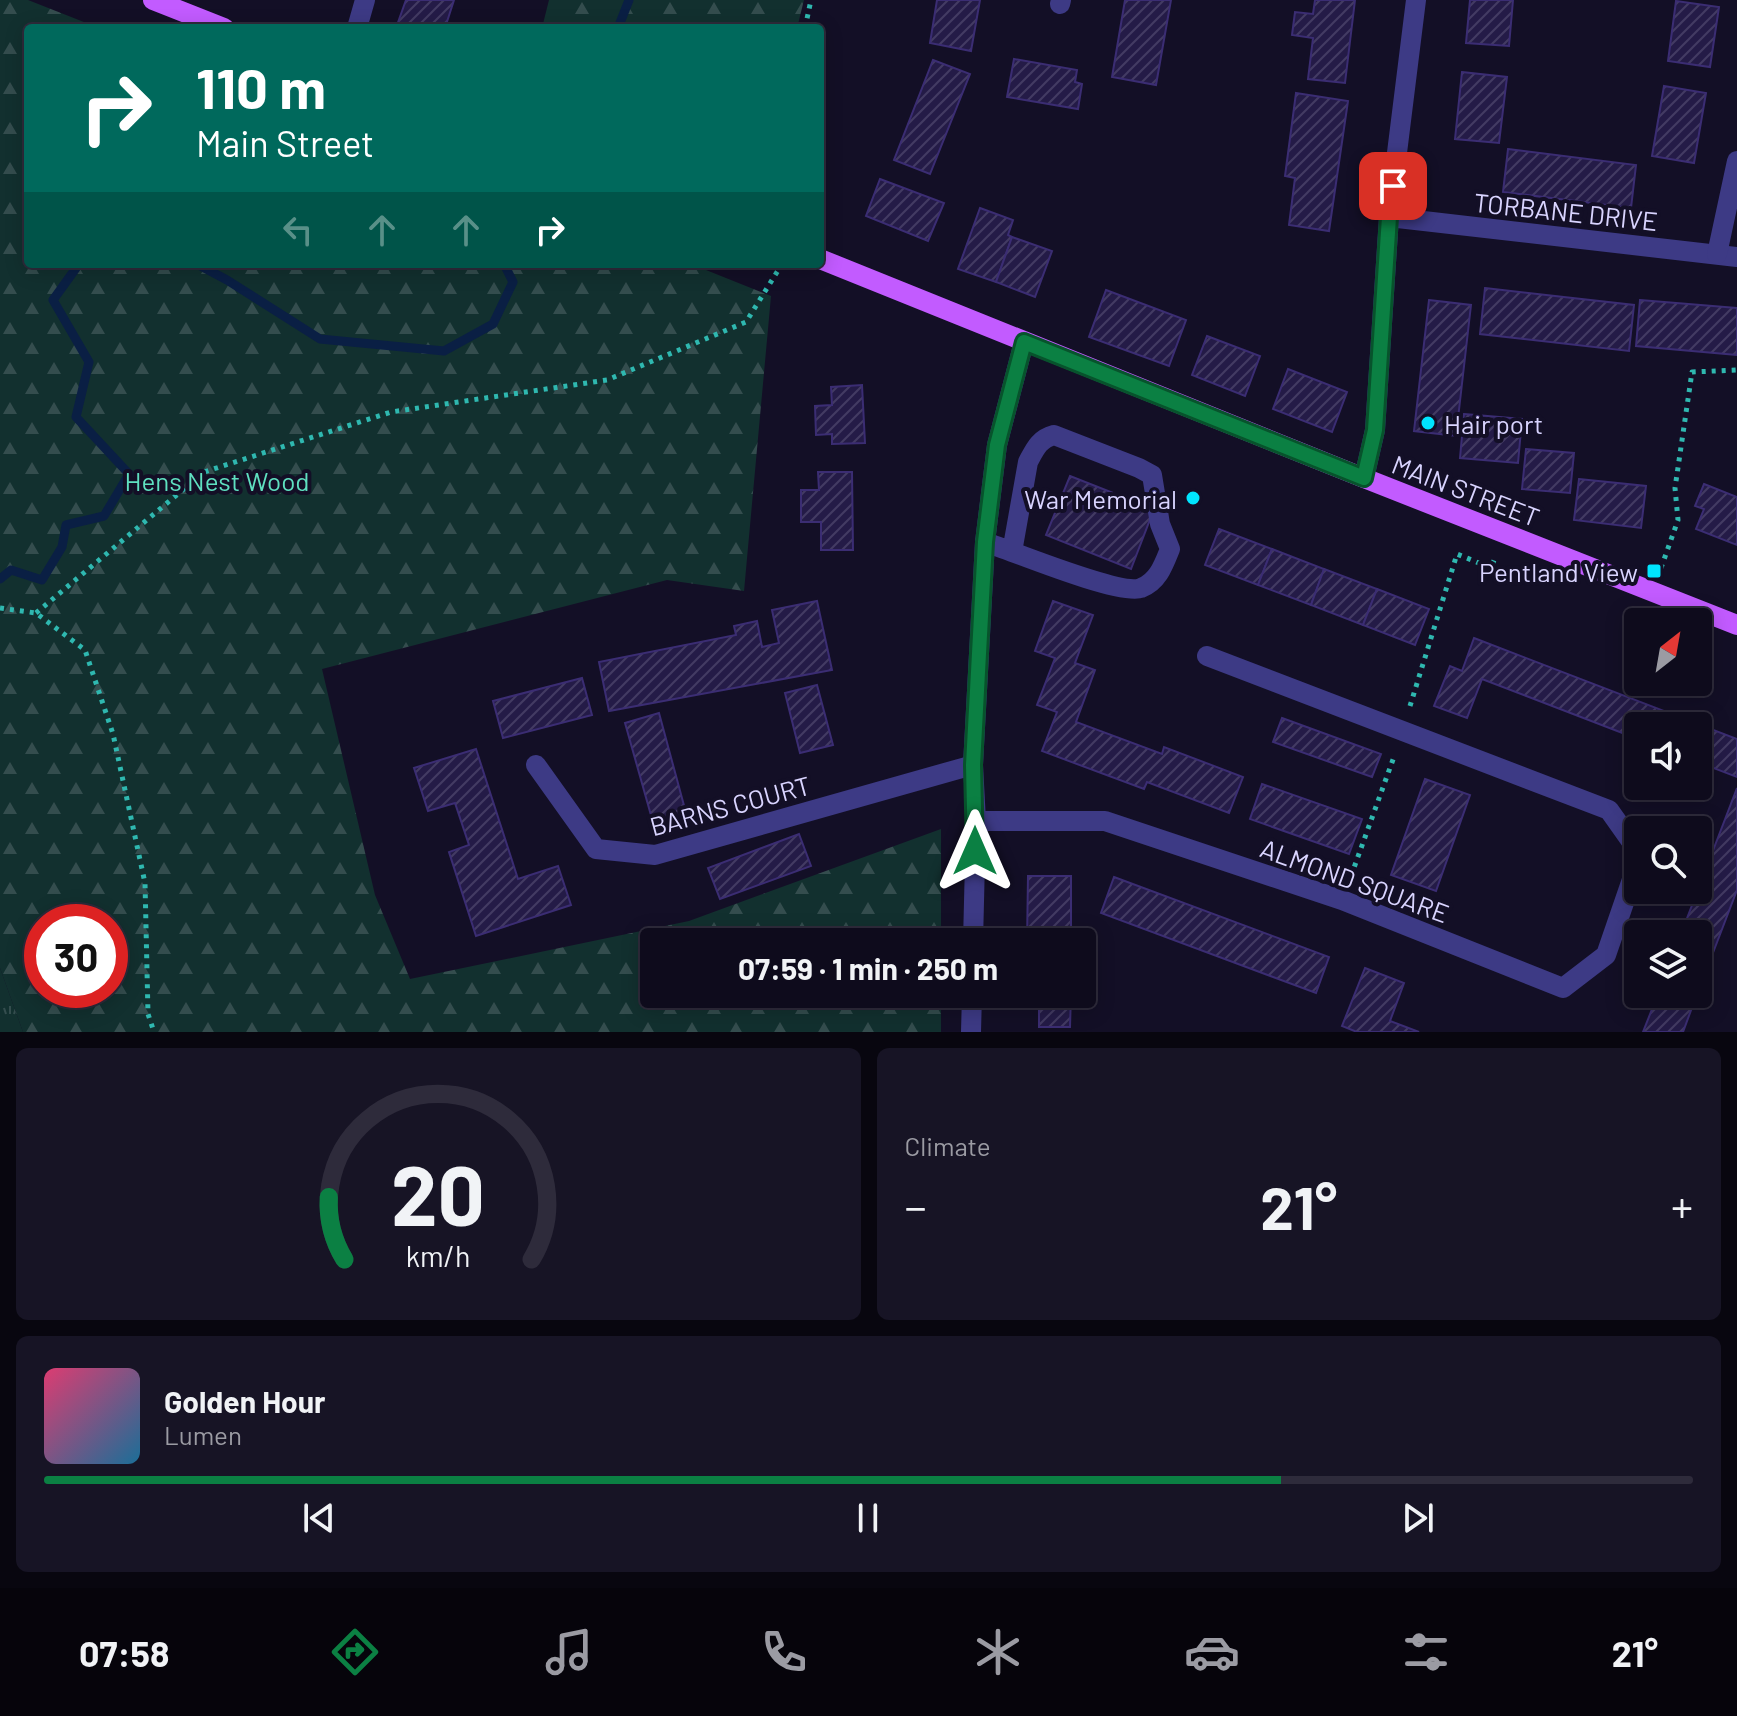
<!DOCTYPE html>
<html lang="en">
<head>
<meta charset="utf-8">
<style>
  body { margin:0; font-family:Barlow,sans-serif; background:#171425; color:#f1f3f6; height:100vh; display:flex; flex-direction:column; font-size:30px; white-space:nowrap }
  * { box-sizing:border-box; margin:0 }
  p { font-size:26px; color:#9b9ba3 }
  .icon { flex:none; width:44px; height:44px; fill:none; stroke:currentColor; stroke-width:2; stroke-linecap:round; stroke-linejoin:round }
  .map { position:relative; height:1032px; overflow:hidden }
  .sheet { display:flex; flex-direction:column; gap:16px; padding:16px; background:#08060f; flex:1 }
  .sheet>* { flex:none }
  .hud { position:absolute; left:24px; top:24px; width:800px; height:244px; border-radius:8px; box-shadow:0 4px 20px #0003,0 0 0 2px #2e2b3b; background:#00695c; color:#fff; overflow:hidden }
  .needle { width:52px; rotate:31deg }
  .controls { position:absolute; left:1624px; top:608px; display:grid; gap:16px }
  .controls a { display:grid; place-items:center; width:88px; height:88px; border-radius:8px; background:#0e0b1c; box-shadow:0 4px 20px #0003,0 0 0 2px #2e2b3b; font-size:40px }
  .speed { position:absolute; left:24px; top:904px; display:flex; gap:16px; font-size:40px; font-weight:700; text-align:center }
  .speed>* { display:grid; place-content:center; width:104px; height:104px; border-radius:50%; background:#0e0b1c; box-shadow:0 4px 20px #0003,0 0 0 2px #2e2b3b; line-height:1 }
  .speed .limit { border:12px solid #d22; background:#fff; color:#111 }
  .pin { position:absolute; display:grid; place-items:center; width:68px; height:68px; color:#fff; margin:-34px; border-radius:16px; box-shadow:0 4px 12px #0006 }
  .me { position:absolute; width:88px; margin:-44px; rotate:0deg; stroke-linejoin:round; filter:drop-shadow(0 0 6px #0008) }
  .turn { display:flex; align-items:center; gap:28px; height:168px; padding:0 40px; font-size:36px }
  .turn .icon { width:104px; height:104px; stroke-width:2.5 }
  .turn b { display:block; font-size:56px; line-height:68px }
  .lanes { display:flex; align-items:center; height:76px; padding:0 40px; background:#0003; justify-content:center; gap:40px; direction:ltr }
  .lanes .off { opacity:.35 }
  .big { font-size:60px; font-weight:700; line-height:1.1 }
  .sheet .widget { flex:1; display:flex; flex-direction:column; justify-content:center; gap:12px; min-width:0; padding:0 28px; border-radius:12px; background:#171425 }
  .sheet .dial { align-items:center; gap:0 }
  .dial svg { height:208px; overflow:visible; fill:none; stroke:#2e2b3b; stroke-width:7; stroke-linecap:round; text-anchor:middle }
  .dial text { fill:#f1f3f6; stroke:none }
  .song { display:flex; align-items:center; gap:24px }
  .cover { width:96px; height:96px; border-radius:12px; background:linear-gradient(135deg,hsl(340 70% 55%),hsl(200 70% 35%)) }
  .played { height:8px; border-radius:4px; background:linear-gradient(90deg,#0b8043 75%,#2e2b3b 75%) }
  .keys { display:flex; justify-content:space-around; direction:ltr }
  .heat { display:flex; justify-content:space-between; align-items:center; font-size:44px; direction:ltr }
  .sheet .tiles { flex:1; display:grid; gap:16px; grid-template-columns:1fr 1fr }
  .widget:last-child { grid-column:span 2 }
  .trip { position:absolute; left:640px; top:928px; width:456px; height:80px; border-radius:8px; background:#0e0b1c; box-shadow:0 4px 20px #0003,0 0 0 2px #2e2b3b; font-weight:700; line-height:80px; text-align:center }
  .tabs { display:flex; height:128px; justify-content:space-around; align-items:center; background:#06040b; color:#9b9ba3 }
  .tabs .icon { width:56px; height:56px }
  .tabs .selected { color:#0b8043 }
  .tabs b { font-size:36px; color:#f1f3f6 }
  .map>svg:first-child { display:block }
</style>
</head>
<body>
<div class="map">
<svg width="1737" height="1032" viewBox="0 0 1737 1032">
  <defs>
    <pattern id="grass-tufts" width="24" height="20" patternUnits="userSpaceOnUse" patternTransform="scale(2)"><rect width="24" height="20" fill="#12302f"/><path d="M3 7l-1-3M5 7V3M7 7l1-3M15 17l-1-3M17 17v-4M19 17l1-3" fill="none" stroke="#344d4e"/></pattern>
    <pattern id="forest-firs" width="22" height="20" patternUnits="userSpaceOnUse" patternTransform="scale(2)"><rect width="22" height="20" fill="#12302f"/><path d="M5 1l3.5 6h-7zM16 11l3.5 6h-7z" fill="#344d4e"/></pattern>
    <pattern id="building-hatch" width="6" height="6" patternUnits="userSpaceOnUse" patternTransform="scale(2)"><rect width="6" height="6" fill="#241b47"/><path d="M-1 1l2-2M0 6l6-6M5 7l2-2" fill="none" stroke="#433b63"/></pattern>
  </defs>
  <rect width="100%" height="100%" fill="#130f26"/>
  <polygon fill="url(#grass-tufts)" points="0,968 23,1032 0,1032"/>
  <g fill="url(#forest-firs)" fill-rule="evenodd">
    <path d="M0,0H28L99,28H28V264H691L771,296L744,591L667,580L322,669L375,895L410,979L689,921L941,829V942H654V994H941V1032H23L0,968ZM42,922H110V990H42Z"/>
    <polygon points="549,0 804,0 797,28 542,28"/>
  </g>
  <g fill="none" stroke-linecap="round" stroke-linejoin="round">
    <g stroke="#0a1f44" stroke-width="9">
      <polyline points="618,28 629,0"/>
      <polyline points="197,264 227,280 320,339 444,351 493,324 513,282 504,264"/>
      <polyline points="0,579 11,570 42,580 62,547 66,525 104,516 129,474 76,417 89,362 53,300 79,264"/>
    </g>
  </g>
  <g fill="url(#building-hatch)" stroke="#3b2d73" stroke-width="2">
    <polygon points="406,0 454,0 445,28 396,28"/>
    <polygon points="937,0 980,0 971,51 930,43"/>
    <polygon points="1125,0 1171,0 1156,85 1112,77"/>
    <polygon points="1315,0 1355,0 1345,83 1308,79 1313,38 1292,35 1295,12 1313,14"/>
    <polygon points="1470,0 1513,0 1509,46 1466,43"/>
    <polygon points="1676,1 1719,7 1710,67 1668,61"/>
    <polygon points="1014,59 1077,70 1075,82 1082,84 1078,109 1007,97"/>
    <polygon points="933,60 970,74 930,174 894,160"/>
    <polygon points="1462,72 1507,77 1499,143 1455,139"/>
    <polygon points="1664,86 1706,93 1694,163 1652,156"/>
    <polygon points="1296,93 1348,101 1329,231 1289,225 1295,178 1285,176"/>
    <polygon points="1508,149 1636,165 1631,208 1503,192"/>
    <polygon points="880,179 944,203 928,241 866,216"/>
    <polygon points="980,208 1013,220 1008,235 1012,237 996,282 958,269"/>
    <polygon points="1012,237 1052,251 1035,297 996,282"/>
    <polygon points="1485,288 1634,305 1629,351 1480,334"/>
    <polygon points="1106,290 1186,320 1169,366 1089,337"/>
    <polygon points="1429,300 1471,305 1456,436 1414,431"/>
    <polygon points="1640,300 1737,308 1737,355 1636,346"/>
    <polygon points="1207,336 1260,356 1245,396 1192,375"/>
    <polygon points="1288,369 1347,392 1332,432 1273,409"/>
    <polygon points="862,385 865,443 832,444 832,434 816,435 815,406 832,405 831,387"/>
    <polygon points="1464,414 1522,419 1518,463 1460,458"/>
    <polygon points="1526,449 1574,453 1570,493 1522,489"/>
    <polygon points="818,472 852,472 853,550 821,550 821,522 801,522 801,490 819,490"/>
    <polygon points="1070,476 1154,509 1131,569 1046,535"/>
    <polygon points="1579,479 1646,486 1641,528 1574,520"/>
    <polygon points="1704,484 1737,497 1737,545 1696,529 1704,509 1695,506"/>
    <polygon points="1219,529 1272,549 1258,585 1205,565"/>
    <polygon points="1272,549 1324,569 1311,605 1258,585"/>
    <polygon points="1324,569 1377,589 1363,625 1311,605"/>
    <polygon points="1377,589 1429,609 1415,645 1363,625"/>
    <polygon points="817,601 832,670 609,711 599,662 736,635 734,626 757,621 762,647 779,643 772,610"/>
    <polygon points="1053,601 1093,615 1075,663 1095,670 1076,722 1162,754 1164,747 1243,777 1229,813 1147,782 1144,789 1042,751 1057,712 1037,705 1055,658 1035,651"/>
    <polygon points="1474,638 1737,739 1737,777 1698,762 1698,726 1638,726 1638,739 1482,679 1467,718 1434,706 1450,666 1462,671"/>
    <polygon points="582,678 592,715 503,738 493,701"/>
    <polygon points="817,685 833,745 800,753 785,693"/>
    <polygon points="659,713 689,824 656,833 625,723"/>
    <polygon points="1282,718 1381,754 1372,777 1273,742"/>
    <polygon points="476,749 518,879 558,866 571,905 476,936 449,852 469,845 455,803 428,811 414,768"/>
    <polygon points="1425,779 1470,795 1436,891 1391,875"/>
    <polygon points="1262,784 1362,819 1349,854 1250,819"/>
    <polygon points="1737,788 1737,890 1698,992 1698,934 1681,934"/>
    <polygon points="799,834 811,866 720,899 708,868"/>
    <polygon points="1028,876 1071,876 1071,942 1027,942"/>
    <polygon points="1114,877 1329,957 1316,993 1101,913"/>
    <polygon points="1365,968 1404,983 1390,1021 1419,1032 1357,1032 1342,1026"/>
    <polygon points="1039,994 1071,994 1070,1027 1039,1027"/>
    <polygon points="1658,994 1697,994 1683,1032 1643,1032"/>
  </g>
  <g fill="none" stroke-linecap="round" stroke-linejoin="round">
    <g stroke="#2fb8b0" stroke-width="5" stroke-dasharray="4 6" stroke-linecap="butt">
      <polyline points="805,28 811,0"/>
      <polyline points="1661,568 1678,520 1675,488 1692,372 1737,370"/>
      <polyline points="0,608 36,613 85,650 113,734 145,883 148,1014 154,1032"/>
      <polyline points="36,613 204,472 391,412 607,380 746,322 782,264"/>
      <polyline points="1410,706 1457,554 1491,568 1496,555"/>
      <polyline points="1351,876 1395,754"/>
    </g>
    <g stroke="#3d3a85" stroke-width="20">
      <polyline points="1060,4 1061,0"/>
      <polyline points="357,28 365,0"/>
      <polyline points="1389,217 1737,257"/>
      <polyline points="1717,254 1737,161"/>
      <polyline points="1364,478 1375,430 1389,217 1416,0"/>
      <path d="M985,542C1012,551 1120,596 1141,588C1158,582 1164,564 1170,549L1160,524L1152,475L1139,468L1054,435C1039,439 1035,449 1028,462L1012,552"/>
      <polyline points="1207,656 1609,810 1638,851"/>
      <polyline points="536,765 596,849 655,855 973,765"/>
      <polyline points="976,821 1105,821 1342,900 1563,988 1606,955 1638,862"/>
      <polyline points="973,942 976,821 973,765 985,542 997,445 1024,342"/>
      <polyline points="971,1032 972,994"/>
    </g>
    <g stroke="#c25bff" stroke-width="20">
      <polyline points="153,0 224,28"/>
      <polyline points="820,259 1364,478 1737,625"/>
    </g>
  </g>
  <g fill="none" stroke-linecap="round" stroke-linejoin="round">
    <defs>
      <polyline id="route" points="975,851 973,765 985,542 997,445 1024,342 1364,478 1375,430 1389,217 1393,186"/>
    </defs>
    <use href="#route" stroke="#07532c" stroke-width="20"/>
    <use href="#route" stroke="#0b8043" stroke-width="14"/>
  </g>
  <g fill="#00e5ff" stroke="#130f26" stroke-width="3">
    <circle cx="1428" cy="423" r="8"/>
    <circle cx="1193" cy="498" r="8"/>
    <rect x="1646" y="563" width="16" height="16" rx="4"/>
  </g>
  <g text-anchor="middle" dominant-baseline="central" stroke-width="8" stroke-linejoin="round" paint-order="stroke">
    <g font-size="26" fill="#d9d4ff" stroke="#130f26">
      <text transform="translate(1566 211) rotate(6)">TORBANE DRIVE</text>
      <text transform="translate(1466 490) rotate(21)">MAIN STREET</text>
      <text transform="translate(730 805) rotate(-15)">BARNS COURT</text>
      <text transform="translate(1355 880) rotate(20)">ALMOND SQUARE</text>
    </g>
    <g font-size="26" fill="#d9d4ff" stroke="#130f26" text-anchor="end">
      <text x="1444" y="423" text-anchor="start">Hair port</text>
      <text x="1177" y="498">War Memorial</text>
      <text x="1638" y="571">Pentland View</text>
    </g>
    <g font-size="26" fill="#5fe0c0" stroke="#130f26">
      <text x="217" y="480">Hens Nest Wood</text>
    </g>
  </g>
</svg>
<div class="controls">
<a><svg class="needle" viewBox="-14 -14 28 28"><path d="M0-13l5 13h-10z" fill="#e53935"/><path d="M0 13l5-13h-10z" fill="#9b9ba3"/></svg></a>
<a><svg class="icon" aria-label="sound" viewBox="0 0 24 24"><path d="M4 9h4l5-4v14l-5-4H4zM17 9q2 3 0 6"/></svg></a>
<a><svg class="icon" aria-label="search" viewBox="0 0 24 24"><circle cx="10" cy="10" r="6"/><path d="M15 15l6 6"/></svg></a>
<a><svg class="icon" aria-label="layers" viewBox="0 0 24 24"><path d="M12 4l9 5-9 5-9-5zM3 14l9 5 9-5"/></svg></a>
</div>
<div class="speed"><div class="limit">30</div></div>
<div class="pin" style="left:1393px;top:186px;background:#d93025"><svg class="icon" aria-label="arrive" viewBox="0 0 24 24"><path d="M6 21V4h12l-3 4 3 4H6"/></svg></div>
<svg class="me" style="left:975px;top:851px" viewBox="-20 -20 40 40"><path d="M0-17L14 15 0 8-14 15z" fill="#0b8043" stroke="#fff" stroke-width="4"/></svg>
<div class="trip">07:59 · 1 min · 250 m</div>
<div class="hud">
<div class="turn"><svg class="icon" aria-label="right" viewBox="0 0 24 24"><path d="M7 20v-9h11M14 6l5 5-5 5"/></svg><div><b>110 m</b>Main Street</div></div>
<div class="lanes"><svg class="icon off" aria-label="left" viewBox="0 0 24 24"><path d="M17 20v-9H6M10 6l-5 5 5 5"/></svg><svg class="icon off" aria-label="ahead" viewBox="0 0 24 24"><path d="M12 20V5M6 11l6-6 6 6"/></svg><svg class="icon off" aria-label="ahead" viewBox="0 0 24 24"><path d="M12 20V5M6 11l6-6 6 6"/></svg><svg class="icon" aria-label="right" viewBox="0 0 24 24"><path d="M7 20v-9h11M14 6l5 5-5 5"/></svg></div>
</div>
</div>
<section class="sheet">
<div class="tiles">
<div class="widget dial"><svg viewBox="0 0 100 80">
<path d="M14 69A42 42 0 1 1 86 69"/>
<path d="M14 69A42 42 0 0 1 8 45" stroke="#0b8043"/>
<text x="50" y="56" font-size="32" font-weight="700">20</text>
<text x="50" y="72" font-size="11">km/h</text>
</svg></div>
<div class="widget"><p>Climate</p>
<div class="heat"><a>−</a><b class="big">21°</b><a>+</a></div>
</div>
<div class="widget">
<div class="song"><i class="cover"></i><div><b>Golden Hour</b><p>Lumen</p></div></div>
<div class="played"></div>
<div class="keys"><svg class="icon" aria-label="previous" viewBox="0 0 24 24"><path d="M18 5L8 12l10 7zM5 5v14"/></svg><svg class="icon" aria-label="pause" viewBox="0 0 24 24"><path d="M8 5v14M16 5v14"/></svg><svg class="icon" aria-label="next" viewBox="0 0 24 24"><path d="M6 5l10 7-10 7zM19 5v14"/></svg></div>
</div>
</div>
</section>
<nav class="tabs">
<b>07:58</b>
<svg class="icon selected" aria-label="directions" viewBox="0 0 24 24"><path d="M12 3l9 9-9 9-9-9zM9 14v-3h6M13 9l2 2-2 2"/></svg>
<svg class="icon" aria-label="music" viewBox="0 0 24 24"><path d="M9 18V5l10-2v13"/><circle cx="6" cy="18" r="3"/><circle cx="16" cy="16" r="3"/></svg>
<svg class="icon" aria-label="phone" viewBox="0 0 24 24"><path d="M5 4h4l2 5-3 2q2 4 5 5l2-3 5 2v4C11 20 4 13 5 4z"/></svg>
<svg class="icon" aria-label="climate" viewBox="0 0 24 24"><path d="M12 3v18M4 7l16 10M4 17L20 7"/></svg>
<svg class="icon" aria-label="car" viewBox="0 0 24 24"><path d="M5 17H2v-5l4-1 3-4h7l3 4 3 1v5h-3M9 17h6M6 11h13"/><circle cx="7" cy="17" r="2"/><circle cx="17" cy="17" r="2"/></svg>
<svg class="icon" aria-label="filters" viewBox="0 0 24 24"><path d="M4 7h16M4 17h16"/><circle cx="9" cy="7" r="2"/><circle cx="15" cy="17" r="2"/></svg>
<b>21°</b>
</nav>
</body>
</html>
